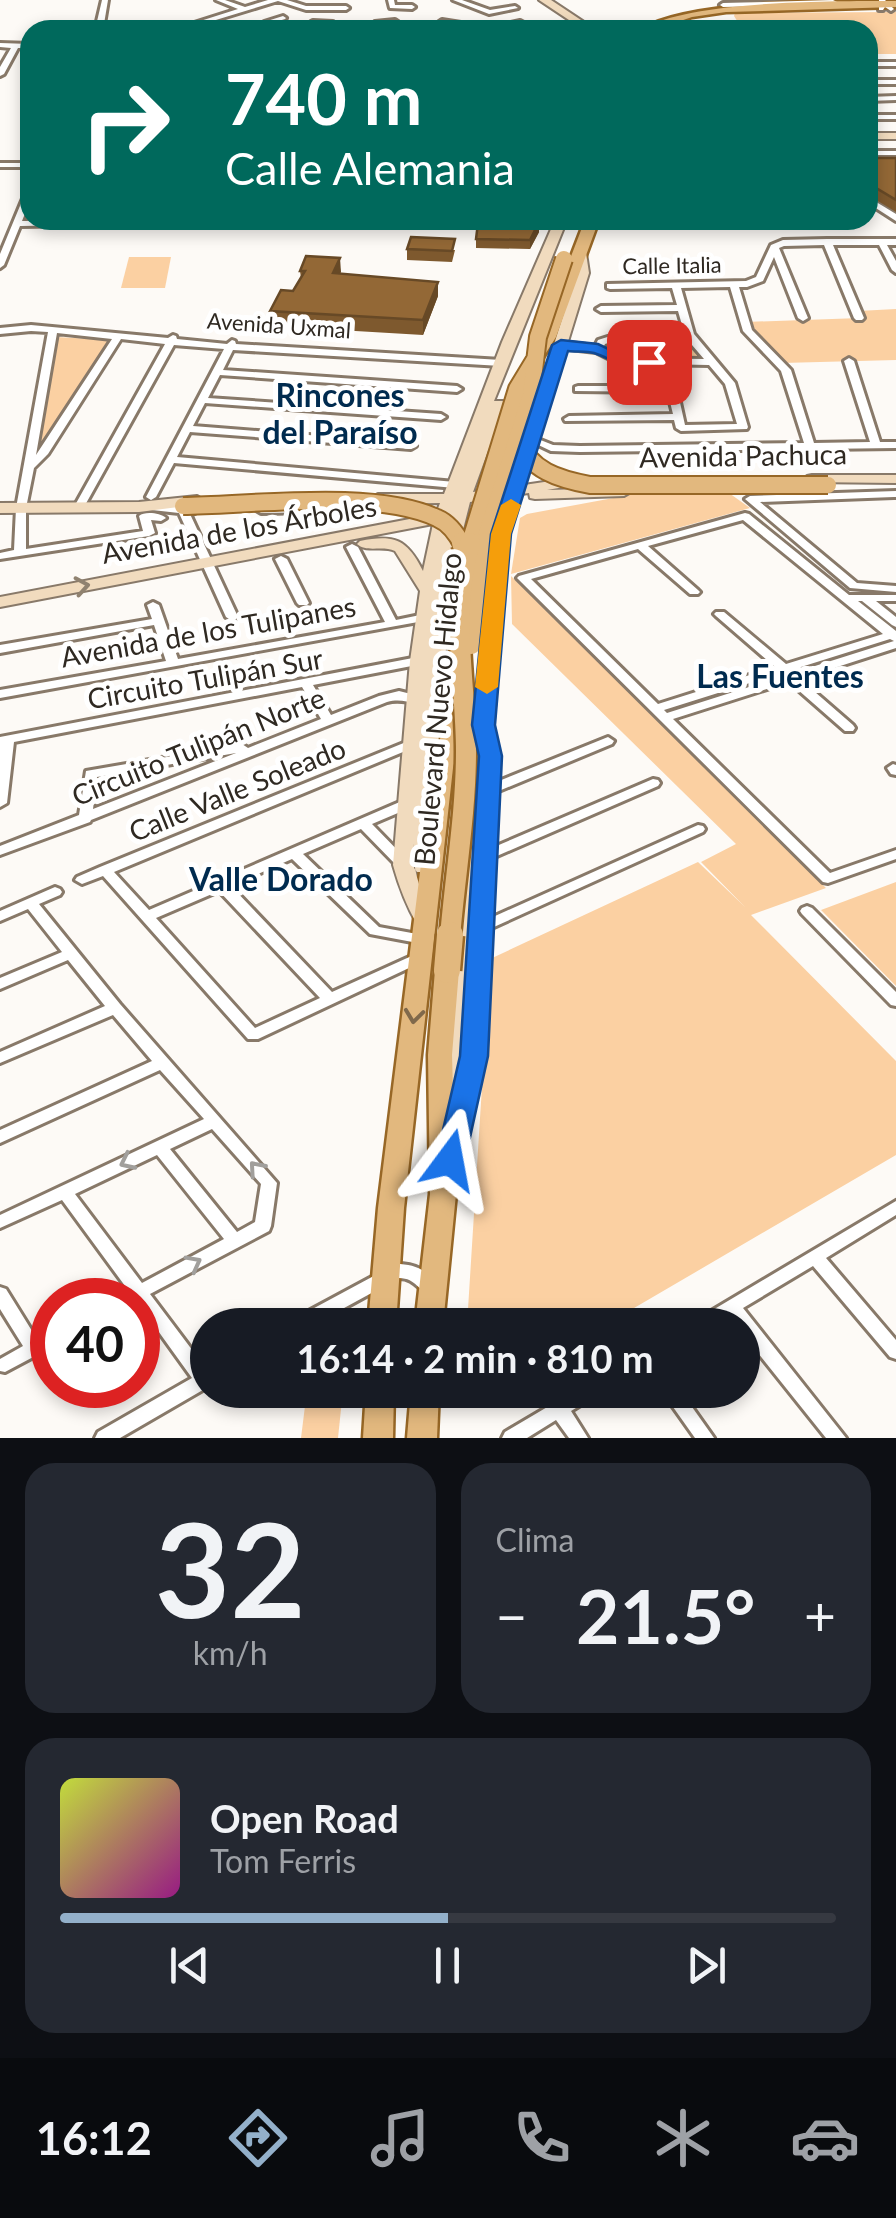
<!DOCTYPE html>
<html lang="es">
<head>
<meta charset="utf-8">
<style>
  body { margin:0; font-family:Lato,sans-serif; background:#242831; color:#f1f3f6; height:100vh; display:flex; flex-direction:column; font-size:38px; white-space:nowrap }
  * { box-sizing:border-box; margin:0 }
  p { font-size:32px; color:#9ea1a6 }
  .icon { flex:none; width:55px; height:55px; fill:none; stroke:currentColor; stroke-width:2; stroke-linecap:round; stroke-linejoin:round }
  .map { position:relative; height:1438px; overflow:hidden }
  .details { display:flex; flex-direction:column; gap:25px; padding:25px; background:#0d0f14; flex:1 }
  .details>* { flex:none }
  .top-card { position:absolute; left:20px; top:20px; width:858px; height:210px; border-radius:30px; box-shadow:0 5px 15px #0003; background:#00695c; color:#fff; overflow:hidden }
  .speed { position:absolute; left:30px; top:1278px; display:flex; gap:20px; font-size:50px; font-weight:700; text-align:center }
  .speed>* { display:grid; place-content:center; width:130px; height:130px; border-radius:50%; background:#171b24; box-shadow:0 5px 15px #0003; line-height:1 }
  .speed .limit { border:15px solid #d22; background:#fff; color:#111 }
  .pin { position:absolute; display:grid; place-items:center; width:85px; height:85px; color:#fff; margin:-42px; border-radius:20px; box-shadow:0 5px 15px #0006 }
  .me { position:absolute; width:110px; margin:-55px; rotate:13deg; stroke-linejoin:round; filter:drop-shadow(0 0 8px #0008) }
  .turn { display:flex; align-items:center; gap:35px; height:210px; padding:0 40px; font-size:45px }
  .turn .icon { width:130px; height:130px; stroke-width:2.5 }
  .turn b { display:block; font-size:70px; line-height:85px }
  .big { font-size:75px; font-weight:700; line-height:1.1 }
  .details .widget { flex:1; display:flex; flex-direction:column; justify-content:center; gap:15px; min-width:0; padding:0 35px; border-radius:30px; background:#242831 }
  .details .dial { align-items:center; gap:0 }
  .dial b { font-size:130px; line-height:1 }
  .song { display:flex; align-items:center; gap:30px }
  .cover { width:120px; height:120px; border-radius:15px; background:linear-gradient(135deg,hsl(70 70% 55%),hsl(310 70% 35%)) }
  .played { height:10px; border-radius:5px; background:linear-gradient(90deg,#93b0ca 50%,#363941 50%) }
  .keys { display:flex; justify-content:space-around; direction:ltr }
  .heat { display:flex; justify-content:space-between; align-items:center; font-size:55px; direction:ltr }
  .details .tiles { flex:1; display:grid; gap:25px; grid-template-columns:1fr 1fr }
  .widget:last-child { grid-column:span 2 }
  .trip { position:absolute; left:190px; top:1308px; width:570px; height:100px; border-radius:50px; background:#171b24; box-shadow:0 5px 15px #0003; font-weight:700; line-height:100px; text-align:center }
  .tab-bar { display:flex; height:160px; justify-content:space-around; align-items:center; background:#090b0e; color:#9ea1a6 }
  .tab-bar .icon { width:70px; height:70px }
  .tab-bar .selected { color:#93b0ca }
  .tab-bar b { font-size:45px; color:#f1f3f6 }
  .map>svg:first-child { display:block }
</style>
</head>
<body>
<div class="map">
<svg width="896" height="1438" viewBox="0 0 896 1438">
  <rect width="100%" height="100%" fill="#fdfaf6"/>
  <g fill="#fbd0a2">
    <polygon points="896,12 896,54 868,54 868,30 743,30 734,16 735,13"/>
    <polygon points="129,257 171,257 165,288 121,288"/>
    <polygon points="896,309 896,360 782,363 753,340 745,322 860,318 858,311"/>
    <polygon points="689,335 710,362 620,361 601,353 601,342 610,338"/>
    <polygon points="56,337 111,340 37,455"/>
    <polygon points="729,493 750,508 511,574 520,518 527,514 635,494"/>
    <polygon points="511,576 826,888 751,915 896,1061 896,1155 605,1325 467,1325 490,959 698,862 745,907 701,862 736,844 512,624"/>
    <polygon points="896,882 896,986 821,910"/>
    <polygon points="307,1390 343,1390 338,1438 301,1438"/>
  </g>
  <g fill="none" stroke-linecap="round" stroke-linejoin="round">
    <defs>
      <g id="street">
        <polygon points="102,0 108,0 103,30 95,30"/>
        <polygon points="216,0 225,0 245,7 268,0 287,0 306,6 346,6 349,8 346,10 306,10 278,1 183,30 172,30 238,9"/>
        <polygon points="388,0 394,0 395,5 412,5 415,7 412,9 390,8"/>
        <polygon points="453,0 462,0 490,10 515,6 518,8 489,14"/>
        <polygon points="833,0 837,2 834,4 723,7 720,5 723,3"/>
        <polygon points="879,0 885,0 894,9 891,11 885,7 883,10 879,10"/>
        <polygon points="283,16 286,18 285,19 269,24 270,30 262,30 264,22"/>
        <polygon points="395,20 398,22 400,30 375,29 375,22"/>
        <polygon points="442,20 461,23 463,30 448,30 456,28 456,26 446,25 447,30 439,30 439,22"/>
        <polygon points="313,21 333,22 336,30 328,30 328,25 311,24 311,22"/>
        <path d="M520,21L533,28L581,22L584,24C567,30 536,35 519,25L506,28V30H498L501,25Z"/>
        <polygon points="0,43 30,44 30,48 18,48 4,74 0,76 0,67 11,48 0,47"/>
        <rect x="868" y="62" width="28" height="4"/>
        <rect x="868" y="80" width="28" height="4"/>
        <polygon points="896,96 896,100 868,101 868,97"/>
        <rect x="868" y="115" width="28" height="4"/>
        <rect x="868" y="151" width="28" height="4"/>
        <rect x="0" y="163" width="30" height="4"/>
        <polygon points="27,189 30,189 30,201 22,221 220,220 216,223 20,226 4,265 0,268 0,254"/>
        <polygon points="868,197 896,214 896,221 868,203"/>
        <path d="M827,239H896V245H887L896,261V273L892,270L879,245H833L864,318L862,320H856L854,318L824,245L784,246L779,248L808,318L803,321L798,318L774,257L763,281L747,287H739L752,330L791,370L814,443L870,442L844,361L849,358L854,361L880,442H896V448L580,452L551,451L528,440L533,437L553,445L580,446L804,443L781,371L743,331L730,287L681,288L694,334L735,383L748,427L747,429L681,431L676,428L674,420L565,421L564,419L569,416L673,414L669,398L665,392L575,391V387L578,386H661L646,364H620L596,352L561,348L556,345L561,342L595,346L598,340L623,332H684L678,311L601,312L596,309L601,306L677,305L672,288L610,289L607,288V284L746,281L756,277L771,245L783,240ZM624,338H686L704,359L622,358L603,348L605,344ZM655,364L709,365L725,384L737,424L685,425L679,398Z"/>
        <path d="M31,325L168,338L173,335L176,336L177,339L227,344L232,340L235,341L236,344L501,360L506,363L501,366L233,350L223,370L457,386L462,389L457,392L220,375L208,398L441,414L446,417L441,420L205,403L193,426L411,443L416,446L411,449L190,432L177,457L455,482L460,485L455,488L174,463L156,497L151,500L146,497L224,349L174,345L84,507L83,509H75L74,507L165,344L121,339L48,454L34,468L26,508V549L143,531L139,516C145,511 160,513 166,518L161,521L151,520L155,533L149,536L0,559V553L14,550L16,508L48,332L31,331L0,334V328ZM57,333L112,339L36,455Z"/>
        <polygon points="896,491 896,497 894,497 760,502 857,583 896,586 896,592 850,588 745,499 750,496"/>
        <polygon points="147,504 195,509 196,511 195,513 190,514 238,617 236,619 232,621 226,617 179,513 143,509 142,507 143,505"/>
        <polygon points="366,506 371,509 370,511 261,513 256,510 261,507"/>
        <path d="M745,513L749,514L849,595H896V601H876L896,617V627L892,625L862,601H858L896,631V648L800,679L853,725L855,728L853,731H845L789,682L673,719L830,873L896,850V859L828,883L823,882L517,578L519,576ZM743,520L883,634L786,664L724,612H716L714,614L716,616L775,667L658,704L531,579L638,549L690,594H698L700,592L698,590L648,546ZM890,639L894,641L667,713L664,710Z"/>
        <polygon points="352,544 358,547 396,620 425,614 429,616 431,618 429,620 0,698 0,690 166,661 154,625 0,653 0,645 152,619 147,605 153,602 159,605 178,659 385,622 346,547"/>
        <polygon points="281,556 287,559 309,603 307,605 299,605 297,603 275,559"/>
        <path d="M418,657L422,658L424,661L422,664L313,685L331,715L379,696L399,691L419,696L421,699L419,702C409,704 402,698 387,702L91,820L90,822L0,855V846L79,815L86,771L242,744L248,748L321,719L302,687L14,742L7,803L0,807V737ZM236,753L93,809L97,777Z"/>
        <polygon points="608,737 614,741 612,744 494,793 484,793 482,790 484,787"/>
        <path d="M411,740L417,744L415,747L114,872L149,910L402,801H412L414,804L412,807L372,824L408,861L410,864L408,867H398L361,829L303,854L379,927L428,936L430,939L428,942L423,944L370,934L292,859L231,886L332,992L416,954H426L428,957L426,960L258,1039H248L103,876L82,884L75,880L77,877L100,867ZM219,891L320,998L255,1028L156,918Z"/>
        <polygon points="893,764 896,765 896,775 891,774 887,768"/>
        <polygon points="653,779 658,780 660,783 658,786 490,859 485,860 478,856 480,853"/>
        <polygon points="698,825 703,826 705,829 703,832 485,931 475,931 473,928 475,925"/>
        <path d="M55,887L60,889L62,892L60,895L39,904L120,1004L277,1183L271,1226L269,1231L150,1294L208,1371V1387L120,1438H95L98,1432L192,1378L138,1303V1300H116L119,1295L128,1290L62,1200L0,1228V1215L204,1119L160,1070L0,1143V1130L152,1061L113,1015L0,1063V1052L105,1006L68,960L0,989V978L62,952L28,909L0,921V911ZM212,1129L261,1184L255,1222L237,1232L170,1149ZM157,1155L224,1239L142,1283L75,1194Z"/>
        <polygon points="807,906 812,908 896,992 896,1006 891,1005 802,914 800,911 802,908"/>
        <polygon points="896,1201 896,1215 826,1258 896,1340 896,1359 890,1357 813,1266 743,1308 846,1438 826,1438 742,1333 742,1325 736,1325 730,1317 716,1325 693,1325 696,1320"/>
        <path d="M396,1264C415,1264 428,1270 438,1287L435,1292C419,1297 419,1278 399,1278L313,1325H289L292,1320Z"/>
        <polygon points="0,1287 6,1289 37,1339 52,1332 52,1347 5,1372 0,1371 0,1359 23,1346 0,1309"/>
        <polygon points="576,1390 600,1390 597,1395 571,1411 588,1438 569,1438 556,1420 527,1438 502,1438 505,1432"/>
        <polygon points="661,1390 680,1390 714,1438 695,1438"/>
      </g>
      <g id="secondary">
        <polygon points="539,0 551,0 596,30 584,30"/>
        <rect x="868" y="133" width="28" height="6"/>
        <path d="M555,220H567L494,401H503L505,404L473,492L508,487L577,273L574,253L580,249L586,253L589,273L524,485L571,478L576,479V485L547,490L624,488L631,492L624,496L535,499L530,498L529,493L521,494L509,534L486,819L494,820L496,824L485,1056L460,1165L457,1171L449,1173L441,1171L438,1165L449,1116L443,1115L440,1109L493,534L505,496L470,502L452,573L432,820L434,868L431,872H417L414,868V843C412,872 421,893 434,919L431,924H417C406,905 399,886 393,865L410,661L420,591L395,551C382,545 367,553 357,544L360,541C394,534 407,539 423,571L433,524L0,607V597L436,514L440,503L378,504L370,499L378,494H444L502,342Z"/>
        <polygon points="812,475 896,475 896,483 807,482 807,476"/>
        <polygon points="197,496 205,501 202,504 139,512 0,513 0,503 139,502"/>
      </g>
      <g id="primary">
        <path d="M896,1V7L726,12L692,17L654,30H640C689,0 833,1 896,1Z"/>
        <polygon points="585,220 599,220 556,337 539,364 529,364 526,361 540,337"/>
        <polygon points="461,688 471,694 453,768 404,1208 396,1325 368,1325 378,1208 433,768 451,694"/>
        <polygon points="447,962 455,964 459,970 452,1055 456,1194 443,1325 415,1325 430,1194 428,1055 435,970 439,964"/>
        <polygon points="366,1390 394,1390 393,1438 363,1438"/>
        <polygon points="411,1390 439,1390 437,1438 407,1438"/>
      </g>
    </defs>
    <use href="#street" stroke="#887969" stroke-width="6"/>
    <use href="#secondary" stroke="#887969" stroke-width="4"/>
    <use href="#primary" stroke="#976726" stroke-width="5"/>
    <use href="#street" fill="#fff" fill-rule="evenodd"/>
    <use href="#secondary" fill="#f1dbbe" fill-rule="evenodd"/>
    <use href="#primary" fill="#e2b87e" fill-rule="evenodd"/>
    <defs>
      <g id="primary-bridge-far2">
        <path d="M517,439C531,471 558,479 590,485H828"/>
        <path d="M183,506C253,505 375,489 437,518C449,523 457,534 463,546"/>
        <polyline points="469,546 517,389 534,361"/>
        <polyline points="483,546 531,395 538,337 564,259"/>
      </g>
      <g id="primary-bridge-far1">
        <polyline points="462,543 466,553"/>
        <polyline points="471,644 484,543"/>
        <path d="M450,937C455,876 466,813 466,751C466,682 449,612 470,543"/>
      </g>
      <polyline id="primary-bridge" points="447,970 450,935"/>
    </defs>
    <use href="#primary-bridge-far2" stroke="#976726" stroke-width="20" stroke-linecap="butt"/>
    <use href="#primary-bridge-far1" stroke="#976726" stroke-width="25" stroke-linecap="butt"/>
    <use href="#primary-bridge" stroke="#976726" stroke-width="31" stroke-linecap="butt"/>
    <use href="#primary-bridge-far2" stroke="#e2b87e" stroke-width="16"/>
    <use href="#primary-bridge-far1" stroke="#e2b87e" stroke-width="20"/>
    <use href="#primary-bridge" stroke="#e2b87e" stroke-width="26"/>
  </g>
  <g fill="#7e592e">
    <polygon points="868,158 896,158 896,212 868,195"/>
    <polygon points="539,232 530,249 476,248 476,239"/>
    <polygon points="407,249 455,250 452,262 407,260"/>
    <polygon points="340,258 340,274 438,282 438,296 423,335 271,326 270,311 293,291 301,278 300,271"/>
  </g>
  <g fill="#674926">
    <polygon points="539,222 539,232 530,249 530,240"/>
    <polygon points="340,258 341,272 333,288 333,273"/>
    <polygon points="438,282 438,296 423,335 423,320"/>
  </g>
  <g fill="#936836" stroke="#674926" stroke-width="2.5">
    <polygon points="868,158 896,158 896,200 868,183"/>
    <polygon points="539,222 530,240 476,239 478,223"/>
    <polygon points="411,237 455,239 452,251 407,249"/>
    <polygon points="306,256 340,258 333,273 438,282 423,320 270,311 281,290 293,291 305,271 300,271"/>
  </g>
  <defs><path id="oneway-chevron" d="M-2-3.5L2.5 0L-2 3.5" fill="none" stroke-width="1.6" stroke-linecap="round" stroke-linejoin="round" transform="scale(2.5)"/></defs>
  <use stroke="#908270" href="#oneway-chevron" transform="translate(82 586) rotate(-10)"/>
  <use stroke="#80694b" href="#oneway-chevron" transform="translate(414 1016) rotate(97)"/>
  <g stroke="#a19f9c">
    <use href="#oneway-chevron" transform="translate(127 1162) rotate(154)"/>
    <use href="#oneway-chevron" transform="translate(256 1168) rotate(-131)"/>
    <use href="#oneway-chevron" transform="translate(194 1263) rotate(-28)"/>
  </g>
  <path fill="#1a73e8" stroke="#114b97" stroke-width="2.5" d="M561,340L598,344L623,356H649L658,362C636,377 615,360 594,353C586,351 576,352 568,351L511,534L495,725L502,756L488,1056L465,1160L461,1168L450,1171L440,1168L436,1160L460,1056L479,756L472,725L491,534L552,345Z"/>
  <polygon fill="#f59e0b" points="511,499 521,505 511,534 498,687 487,694 475,687 491,534 501,505"/>
  <g text-anchor="middle" dominant-baseline="central" stroke-width="10" stroke-linejoin="round" paint-order="stroke">
    <g font-size="22" fill="#2f2922" stroke="#fff">
      <text transform="translate(672 265) rotate(-1)">Calle Italia</text>
      <text transform="translate(279 325) rotate(4)">Avenida Uxmal</text>
    </g>
    <g font-size="28" fill="#2f2922" stroke="#fff">
      <text transform="translate(743 455) rotate(-1)">Avenida Pachuca</text>
      <text transform="translate(239 529) rotate(-10)">Avenida de los Árboles</text>
      <text transform="translate(208 631) rotate(-10)">Avenida de los Tulipanes</text>
      <text transform="translate(205 678) rotate(-10)">Circuito Tulipán Sur</text>
      <text transform="translate(437 709) rotate(-85)">Boulevard Nuevo Hidalgo</text>
      <text transform="translate(198 746) rotate(-22)">Circuito Tulipán Norte</text>
      <text transform="translate(237 789) rotate(-22)">Calle Valle Soleado</text>
    </g>
    <g font-size="32" font-weight="bold" fill="#002b4f" stroke="#fff">
      <text x="340" y="394">Rincones<tspan x="340" dy="37">del Paraíso</tspan></text>
      <text x="780" y="675">Las Fuentes</text>
      <text x="281" y="878">Valle Dorado</text>
    </g>
  </g>
</svg>
<div class="speed"><div class="limit">40</div></div>
<div class="pin" style="left:649px;top:362px;background:#d93025"><svg class="icon" aria-label="arrive" viewBox="0 0 24 24"><path d="M6 21V4h12l-3 4 3 4H6"/></svg></div>
<svg class="me" style="left:450px;top:1160px" viewBox="-20 -20 40 40"><path d="M0-17L14 15 0 8-14 15z" fill="#1a73e8" stroke="#fff" stroke-width="4"/></svg>
<div class="trip">16:14 · 2 min · 810 m</div>
<div class="top-card">
<div class="turn"><svg class="icon" aria-label="right" viewBox="0 0 24 24"><path d="M7 20v-9h11M14 6l5 5-5 5"/></svg><div><b>740 m</b>Calle Alemania</div></div>
</div>
</div>
<section class="details">
<div class="tiles">
<div class="widget dial"><b>32</b><p>km/h</p></div>
<div class="widget"><p>Clima</p>
<div class="heat"><a>−</a><b class="big">21.5°</b><a>+</a></div>
</div>
<div class="widget">
<div class="song"><i class="cover"></i><div><b>Open Road</b><p>Tom Ferris</p></div></div>
<div class="played"></div>
<div class="keys"><svg class="icon" aria-label="previous" viewBox="0 0 24 24"><path d="M18 5L8 12l10 7zM5 5v14"/></svg><svg class="icon" aria-label="pause" viewBox="0 0 24 24"><path d="M8 5v14M16 5v14"/></svg><svg class="icon" aria-label="next" viewBox="0 0 24 24"><path d="M6 5l10 7-10 7zM19 5v14"/></svg></div>
</div>
</div>
</section>
<nav class="tab-bar">
<b>16:12</b>
<svg class="icon selected" aria-label="directions" viewBox="0 0 24 24"><path d="M12 3l9 9-9 9-9-9zM9 14v-3h6M13 9l2 2-2 2"/></svg>
<svg class="icon" aria-label="music" viewBox="0 0 24 24"><path d="M9 18V5l10-2v13"/><circle cx="6" cy="18" r="3"/><circle cx="16" cy="16" r="3"/></svg>
<svg class="icon" aria-label="phone" viewBox="0 0 24 24"><path d="M5 4h4l2 5-3 2q2 4 5 5l2-3 5 2v4C11 20 4 13 5 4z"/></svg>
<svg class="icon" aria-label="climate" viewBox="0 0 24 24"><path d="M12 3v18M4 7l16 10M4 17L20 7"/></svg>
<svg class="icon" aria-label="car" viewBox="0 0 24 24"><path d="M5 17H2v-5l4-1 3-4h7l3 4 3 1v5h-3M9 17h6M6 11h13"/><circle cx="7" cy="17" r="2"/><circle cx="17" cy="17" r="2"/></svg>
</nav>
</body>
</html>
